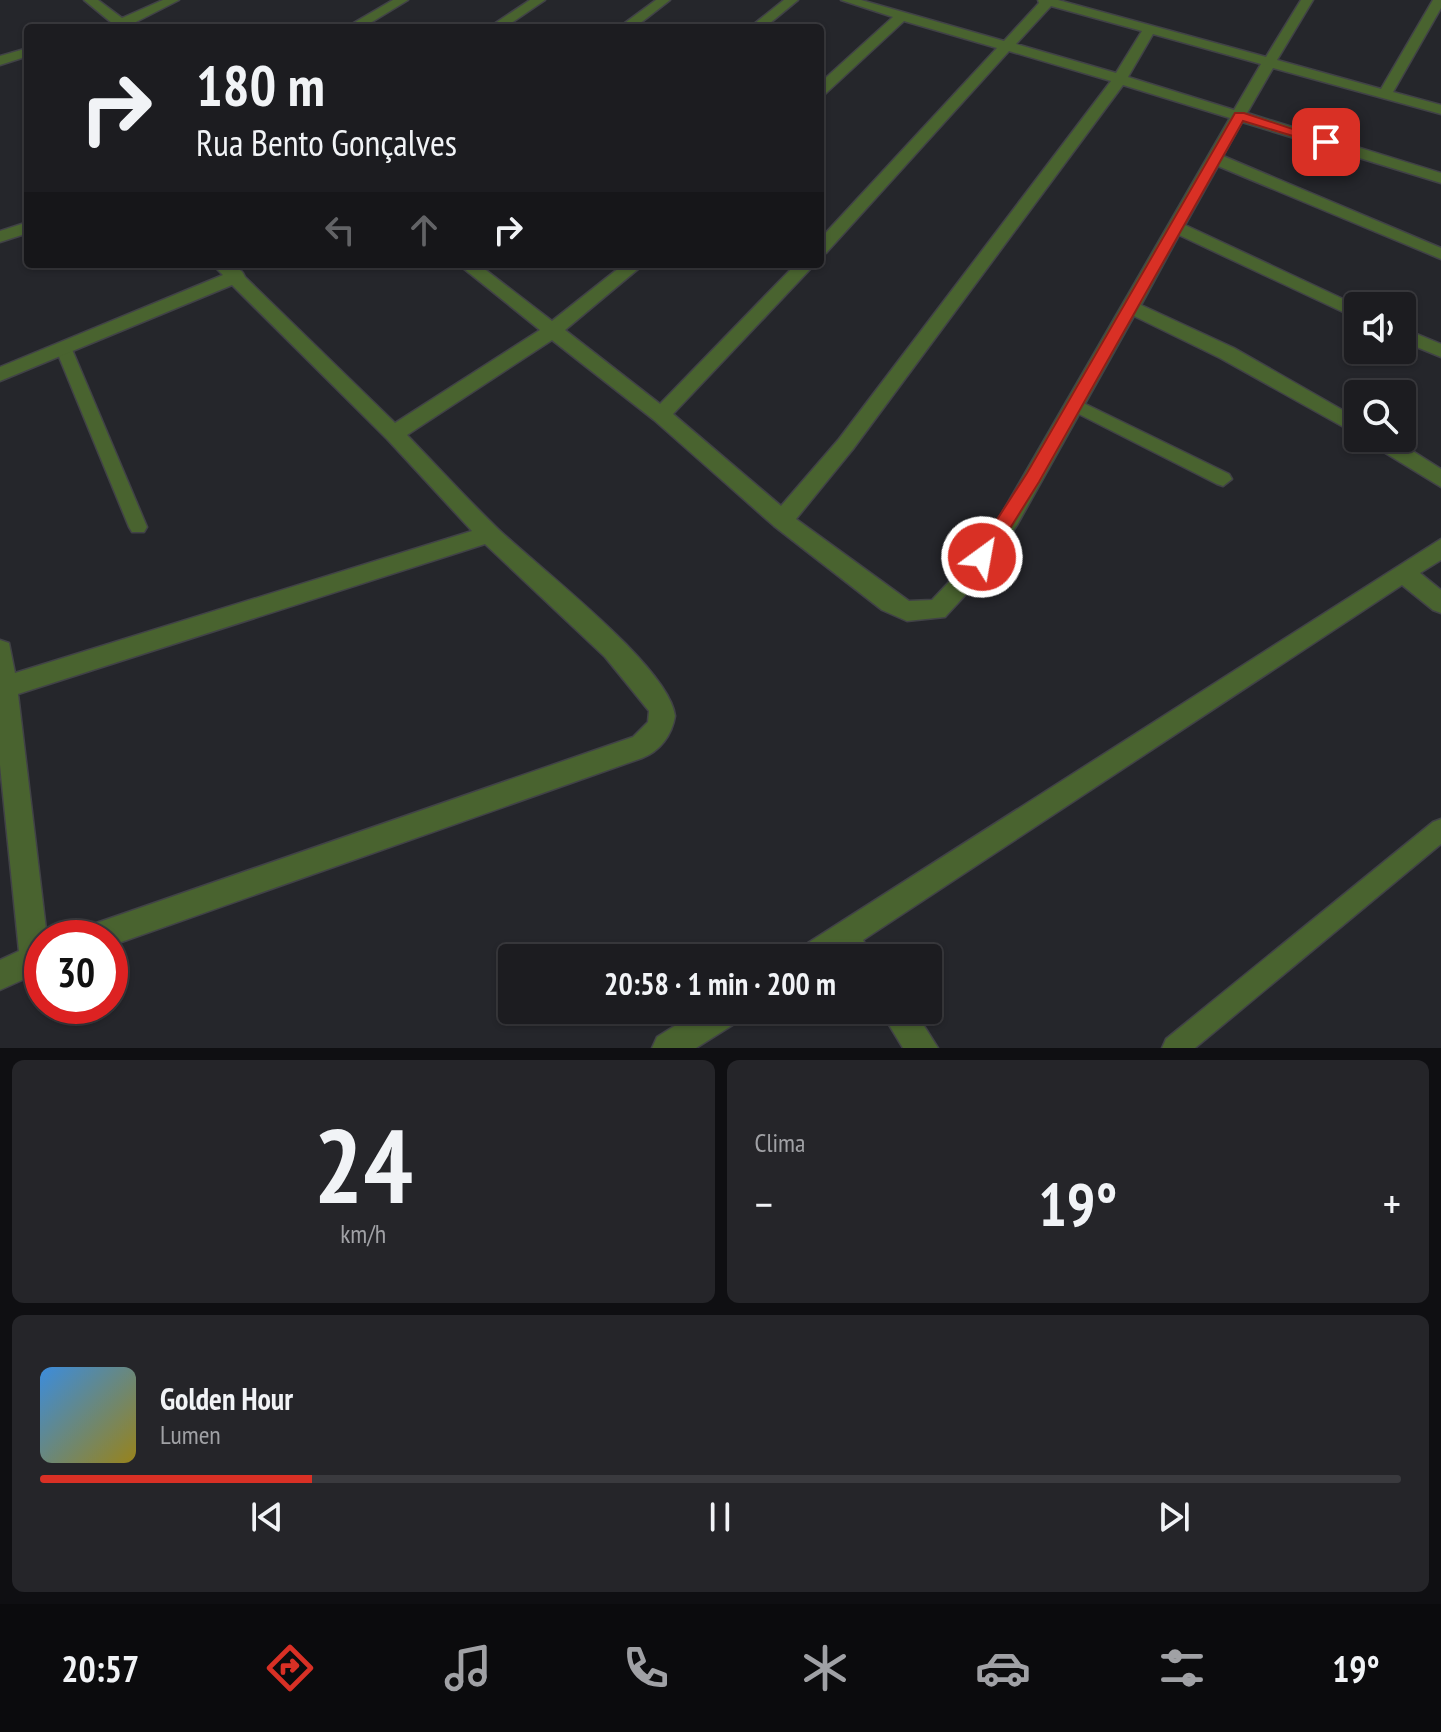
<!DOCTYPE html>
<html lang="pt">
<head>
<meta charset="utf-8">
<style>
  body { margin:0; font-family:"PT Sans Narrow",sans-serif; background:#252529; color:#f1f3f6; height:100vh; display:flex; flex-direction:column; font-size:30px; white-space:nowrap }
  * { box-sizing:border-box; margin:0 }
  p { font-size:26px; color:#a0a1a5 }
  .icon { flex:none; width:44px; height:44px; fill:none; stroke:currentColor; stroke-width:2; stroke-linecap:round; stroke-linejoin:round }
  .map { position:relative; height:1048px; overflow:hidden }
  .drawer { display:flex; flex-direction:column; gap:12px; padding:12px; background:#0f0f12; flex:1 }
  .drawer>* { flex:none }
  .banner { position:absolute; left:24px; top:24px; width:800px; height:244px; border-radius:8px; box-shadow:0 2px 6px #0004,0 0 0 2px #3a3a3e; background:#1c1c20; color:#f1f3f6; overflow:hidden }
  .fabs { position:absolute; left:1344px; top:292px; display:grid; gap:16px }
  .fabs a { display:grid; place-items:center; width:72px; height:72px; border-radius:8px; background:#1c1c20; box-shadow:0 2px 6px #0004,0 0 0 2px #3a3a3e; font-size:40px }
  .speed { position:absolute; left:24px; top:920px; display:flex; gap:16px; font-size:40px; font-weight:700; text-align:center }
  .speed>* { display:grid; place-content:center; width:104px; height:104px; border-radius:50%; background:#1c1c20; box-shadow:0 2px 6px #0004,0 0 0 2px #3a3a3e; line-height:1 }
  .speed .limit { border:12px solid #d22; background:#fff; color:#111 }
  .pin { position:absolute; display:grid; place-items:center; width:68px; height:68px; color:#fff; margin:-34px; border-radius:16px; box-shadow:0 4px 12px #0006 }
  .me { position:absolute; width:88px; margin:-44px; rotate:32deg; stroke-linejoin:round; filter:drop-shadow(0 0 6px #0008) }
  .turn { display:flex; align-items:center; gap:28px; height:168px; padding:0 40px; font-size:36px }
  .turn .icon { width:104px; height:104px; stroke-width:2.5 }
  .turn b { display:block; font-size:56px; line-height:68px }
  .lanes { display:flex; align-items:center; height:76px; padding:0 40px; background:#0003; justify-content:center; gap:40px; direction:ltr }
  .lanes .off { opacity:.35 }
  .big { font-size:60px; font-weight:800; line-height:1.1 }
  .drawer .tile { flex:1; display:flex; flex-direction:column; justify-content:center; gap:12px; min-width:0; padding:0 28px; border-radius:12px; background:#252529 }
  .drawer .dial { align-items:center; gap:0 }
  .dial b { font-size:104px; line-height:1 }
  .song { display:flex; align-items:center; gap:24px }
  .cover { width:96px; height:96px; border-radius:12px; background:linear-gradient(135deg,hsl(210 70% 55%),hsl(50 70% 35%)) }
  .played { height:8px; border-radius:4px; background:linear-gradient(90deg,#d93025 20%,#3a3a3e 20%) }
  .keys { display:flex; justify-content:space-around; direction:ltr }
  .heat { display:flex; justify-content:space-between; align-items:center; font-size:44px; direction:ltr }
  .drawer .tiles { flex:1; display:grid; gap:12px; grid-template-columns:1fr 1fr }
  .tile:last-child { grid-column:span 2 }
  .trip { position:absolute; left:498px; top:944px; width:444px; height:80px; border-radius:8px; background:#1c1c20; box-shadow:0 2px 6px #0004,0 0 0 2px #3a3a3e; font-weight:800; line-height:80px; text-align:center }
  .dock { display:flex; height:128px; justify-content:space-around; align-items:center; background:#0b0b0d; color:#a0a1a5 }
  .dock .icon { width:56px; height:56px }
  .dock .active { color:#d93025 }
  .dock b { font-size:36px; color:#f1f3f6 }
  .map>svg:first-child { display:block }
</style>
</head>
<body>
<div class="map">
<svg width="1441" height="1048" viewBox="0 0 1441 1048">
  <rect width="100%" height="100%" fill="#25262b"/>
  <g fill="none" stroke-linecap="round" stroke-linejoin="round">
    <defs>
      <g id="service">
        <polygon points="63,342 71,347 147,527 144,532 132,532 129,527 55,347"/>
        <polygon points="1075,399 1229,474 1232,479 1223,486 1217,484 1069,409 1067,405 1069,401"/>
        <polygon points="1441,819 1441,844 1195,1048 1162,1048 1166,1039 1433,822"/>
      </g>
      <g id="minor">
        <polygon points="84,0 98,0 122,18 163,0 179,0 130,25 133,28 105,28 112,23"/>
        <polygon points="393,0 408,0 362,28 345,28"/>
        <polygon points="530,0 545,0 504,28 488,28"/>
        <polygon points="656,0 670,0 634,28 618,28"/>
        <polygon points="784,0 798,0 764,28 749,28"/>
        <path d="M841,0H861L1004,41L1039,3L1038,0H1058L1266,57L1301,0H1313L1277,60L1381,89L1433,0H1441V8L1393,92L1441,105V114L1273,68L1247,113L1441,173V183L1242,122L1223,156L1441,248V259L1218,166L1185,225L1358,306V319L1179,235L1141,305L1234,348L1358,419V435L1220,358L1134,316L1017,525L982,577L945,617L907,621L882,610L774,526L654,420L552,340L407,435C437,466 466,498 496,527C535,565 670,667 675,716C672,735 660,751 642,758L110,946V938H77L82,928L633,737L648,722L649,711L605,657L485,544L18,694L47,938H42V971L0,990V960L19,951L0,765V640L9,643L15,673L472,531L387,439L232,285L0,381V367L223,275L212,264C225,264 241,265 245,277L395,423L540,330L458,264H478L552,321L624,264H644L565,330L660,404L796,264H815L673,414L781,506L839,439L1111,81L1009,51L826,253L820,254V239L997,48L904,21L825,94L820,95V83L893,17ZM1051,6L1142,31L1116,73L1016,44ZM1153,34L1261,64L1234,110L1128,77ZM1123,85L1230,118L1002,513L966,564L932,600L909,601L796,519L853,449Z"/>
        <polygon points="28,48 28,56 0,65 0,56"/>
        <polygon points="28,222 28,233 0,242 0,231"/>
        <polygon points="1402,328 1441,344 1441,357 1402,341"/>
        <polygon points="1366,438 1392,438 1441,469 1441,487 1369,443"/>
        <polygon points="1441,539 1441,560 1420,573 1441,590 1441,613 1433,610 1402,585 863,940 873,958 795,958 800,948"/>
        <polygon points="700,1010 743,1010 739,1021 696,1048 652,1048 657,1037"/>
        <polygon points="880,1010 914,1010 938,1048 903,1048"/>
      </g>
    </defs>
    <use href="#service" stroke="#414247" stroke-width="3"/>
    <use href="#minor" stroke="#414247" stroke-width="3"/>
    <use href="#service" fill="#49632f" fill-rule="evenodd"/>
    <use href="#minor" fill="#49632f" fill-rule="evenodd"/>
  </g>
  <polygon fill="#d93025" stroke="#8d1f18" stroke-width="2" points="1235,113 1244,113 1332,142 1326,146 1243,121 1039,482 989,562 976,562 973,557 976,552 1027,473"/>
</svg>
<div class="fabs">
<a><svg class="icon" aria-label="sound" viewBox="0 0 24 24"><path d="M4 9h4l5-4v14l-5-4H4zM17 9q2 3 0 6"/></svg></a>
<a><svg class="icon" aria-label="search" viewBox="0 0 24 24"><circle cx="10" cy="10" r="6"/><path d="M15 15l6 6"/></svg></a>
</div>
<div class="speed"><div class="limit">30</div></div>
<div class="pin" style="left:1326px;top:142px;background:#d93025"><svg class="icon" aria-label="arrive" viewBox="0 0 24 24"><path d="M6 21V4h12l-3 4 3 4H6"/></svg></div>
<svg class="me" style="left:982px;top:557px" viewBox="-20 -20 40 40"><circle r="17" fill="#d93025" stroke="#fff" stroke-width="3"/><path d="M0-11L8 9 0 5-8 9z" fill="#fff"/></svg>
<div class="trip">20:58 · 1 min · 200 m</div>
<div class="banner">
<div class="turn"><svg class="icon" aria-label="right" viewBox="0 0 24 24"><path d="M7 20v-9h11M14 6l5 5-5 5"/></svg><div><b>180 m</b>Rua Bento Gonçalves</div></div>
<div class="lanes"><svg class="icon off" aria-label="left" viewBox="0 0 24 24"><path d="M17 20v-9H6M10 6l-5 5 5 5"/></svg><svg class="icon off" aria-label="ahead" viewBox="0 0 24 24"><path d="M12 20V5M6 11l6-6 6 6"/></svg><svg class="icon" aria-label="right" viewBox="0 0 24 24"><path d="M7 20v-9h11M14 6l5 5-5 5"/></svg></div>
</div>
</div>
<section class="drawer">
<div class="tiles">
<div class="tile dial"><b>24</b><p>km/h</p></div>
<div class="tile"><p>Clima</p>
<div class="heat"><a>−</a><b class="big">19°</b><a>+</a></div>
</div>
<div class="tile">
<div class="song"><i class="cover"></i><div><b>Golden Hour</b><p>Lumen</p></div></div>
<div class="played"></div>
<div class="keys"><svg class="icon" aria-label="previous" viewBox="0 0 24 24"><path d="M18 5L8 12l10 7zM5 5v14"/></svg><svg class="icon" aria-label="pause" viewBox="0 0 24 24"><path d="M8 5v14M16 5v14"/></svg><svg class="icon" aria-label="next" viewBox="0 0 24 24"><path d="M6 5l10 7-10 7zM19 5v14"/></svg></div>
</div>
</div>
</section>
<nav class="dock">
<b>20:57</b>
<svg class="icon active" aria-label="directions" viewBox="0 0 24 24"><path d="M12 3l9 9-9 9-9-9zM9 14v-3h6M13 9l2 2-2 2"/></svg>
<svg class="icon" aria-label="music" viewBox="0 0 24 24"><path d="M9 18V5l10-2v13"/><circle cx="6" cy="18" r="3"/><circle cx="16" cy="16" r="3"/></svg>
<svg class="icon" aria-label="phone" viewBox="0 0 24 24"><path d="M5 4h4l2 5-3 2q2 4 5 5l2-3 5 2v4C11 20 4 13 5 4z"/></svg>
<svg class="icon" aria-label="climate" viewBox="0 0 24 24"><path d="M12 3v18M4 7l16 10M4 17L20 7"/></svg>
<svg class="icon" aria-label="car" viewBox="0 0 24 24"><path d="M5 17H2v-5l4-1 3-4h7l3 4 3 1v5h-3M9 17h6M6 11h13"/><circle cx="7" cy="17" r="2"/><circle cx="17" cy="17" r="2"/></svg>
<svg class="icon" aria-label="filters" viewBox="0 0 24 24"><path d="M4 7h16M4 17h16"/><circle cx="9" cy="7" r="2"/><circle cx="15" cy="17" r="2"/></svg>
<b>19°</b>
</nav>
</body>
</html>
